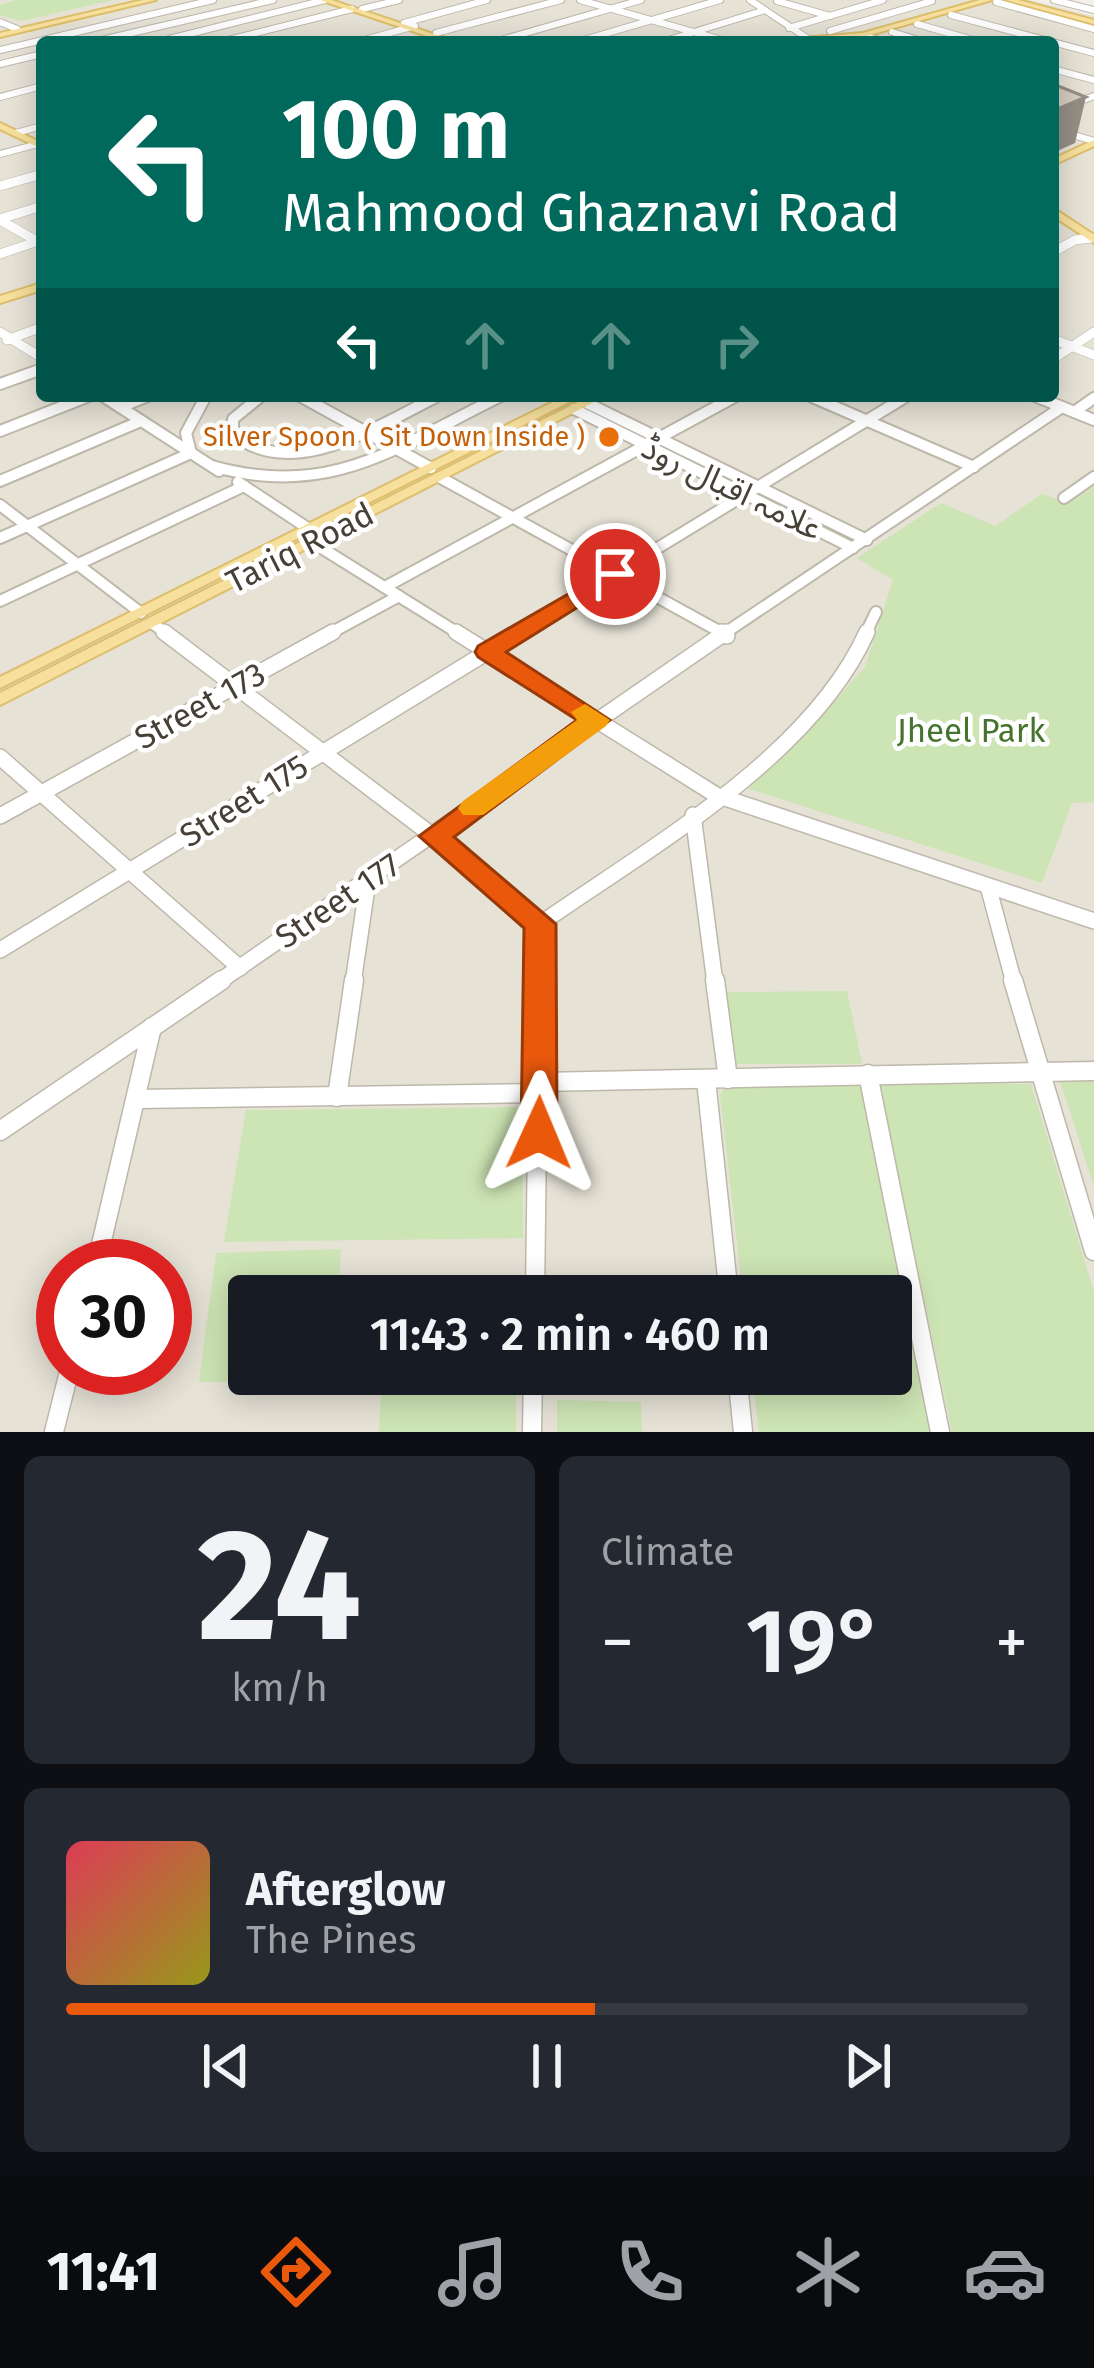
<!DOCTYPE html>
<html lang="en">
<head>
<meta charset="utf-8">
<style>
  body { margin:0; font-family:"Fira Sans","Noto Sans Arabic",sans-serif; background:#242831; color:#f1f3f6; height:100vh; display:flex; flex-direction:column; font-size:45px; white-space:nowrap }
  * { box-sizing:border-box; margin:0 }
  p { font-size:39px; color:#9ea1a6 }
  .icon { flex:none; width:66px; height:66px; fill:none; stroke:currentColor; stroke-width:2; stroke-linecap:round; stroke-linejoin:round }
  .map { position:relative; height:1432px; overflow:hidden }
  .details { display:flex; flex-direction:column; gap:24px; padding:24px; background:#0d0f14; flex:1 }
  .details>* { flex:none }
  .hud { position:absolute; left:36px; top:36px; width:1023px; height:366px; border-radius:12px; box-shadow:0 6px 30px #0003; background:#00695c; color:#fff; overflow:hidden }
  .speed { position:absolute; left:36px; top:1239px; display:flex; gap:24px; font-size:60px; font-weight:700; text-align:center }
  .speed>* { display:grid; place-content:center; width:156px; height:156px; border-radius:50%; background:#171b24; box-shadow:0 6px 30px #0003; line-height:1 }
  .speed .limit { border:18px solid #d22; background:#fff; color:#111 }
  .pin { position:absolute; display:grid; place-items:center; width:102px; height:102px; color:#fff; margin:-51px; border:6px solid #fff; border-radius:50%; box-shadow:0 3px 12px #0007 }
  .me { position:absolute; width:132px; margin:-66px; rotate:1deg; stroke-linejoin:round; filter:drop-shadow(0 0 9px #0008) }
  .turn { display:flex; align-items:center; gap:42px; height:252px; padding:0 48px; font-size:54px }
  .turn .icon { width:156px; height:156px; stroke-width:2.5 }
  .turn b { display:block; font-size:84px; line-height:102px }
  .lanes { display:flex; align-items:center; height:114px; padding:0 48px; background:#0003; justify-content:center; gap:60px; direction:ltr }
  .lanes .off { opacity:.35 }
  .big { font-size:90px; font-weight:600; line-height:1.1 }
  .details .card { flex:1; display:flex; flex-direction:column; justify-content:center; gap:18px; min-width:0; padding:0 42px; border-radius:18px; background:#242831 }
  .details .dial { align-items:center; gap:0 }
  .dial b { font-size:156px; line-height:1 }
  .song { display:flex; align-items:center; gap:36px }
  .cover { width:144px; height:144px; border-radius:18px; background:linear-gradient(135deg,hsl(350 70% 55%),hsl(60 70% 35%)) }
  .played { height:12px; border-radius:6px; background:linear-gradient(90deg,#ea580c 55%,#363941 55%) }
  .keys { display:flex; justify-content:space-around; direction:ltr }
  .heat { display:flex; justify-content:space-between; align-items:center; font-size:66px; direction:ltr }
  .details .tiles { flex:1; display:grid; gap:24px; grid-template-columns:1fr 1fr }
  .card:last-child { grid-column:span 2 }
  .trip { position:absolute; left:228px; top:1275px; width:684px; height:120px; border-radius:12px; background:#171b24; box-shadow:0 6px 30px #0003; font-weight:600; line-height:120px; text-align:center }
  .menu { display:flex; height:192px; justify-content:space-around; align-items:center; background:#090b0e; color:#9ea1a6 }
  .menu .icon { width:84px; height:84px }
  .menu .active { color:#ea580c }
  .menu b { font-size:54px; color:#f1f3f6 }
  .map>svg:first-child { display:block }
</style>
</head>
<body>
<div class="map">
<svg width="1094" height="1432" viewBox="0 0 1094 1432">
  <rect width="100%" height="100%" fill="#f3f0e8"/>
  <path fill="#e6e2d6" fill-rule="evenodd" d="M0,0H1031L1094,16V1432H0ZM42,42H1053V396H42ZM63,1266H165V1368H63ZM249,1296H891V1374H249Z"/>
  <g fill="#cde4b4">
    <polygon points="16,0 113,0 21,21 0,15 0,5"/>
    <polygon points="1094,487 1094,802 1072,803 1042,883 743,787 825,712 865,667 893,580 857,558 941,503 995,526 1042,494 1069,503"/>
    <polygon points="847,991 862,1064 734,1064 725,992"/>
    <polygon points="1060,1081 1094,1081 1094,1186"/>
    <polygon points="879,1084 1031,1084 1094,1292 1094,1432 952,1432"/>
    <polygon points="863,1085 934,1432 759,1432 752,1374 891,1374 891,1296 743,1296 720,1095 726,1086"/>
    <polygon points="523,1107 523,1238 224,1242 246,1110"/>
    <polygon points="341,1249 338,1296 249,1296 249,1316 223,1318 249,1319 249,1374 327,1374 326,1382 199,1382 216,1253"/>
    <polygon points="516,1389 516,1432 379,1432 381,1392"/>
    <polygon points="557,1400 641,1402 642,1432 557,1432"/>
  </g>
  <g fill="none" stroke-linecap="round" stroke-linejoin="round">
    <defs>
      <g id="minor-far4">
        <polyline points="580,0 729,42"/>
        <polyline points="750,0 810,40"/>
        <polyline points="1054,0 1094,10"/>
        <polyline points="777,1 830,16"/>
        <polyline points="996,2 1094,29"/>
        <polyline points="362,9 399,0"/>
        <polyline points="951,15 1094,53"/>
        <polyline points="0,22 17,29"/>
        <polyline points="404,23 487,0"/>
        <polyline points="917,24 980,42"/>
        <polyline points="789,28 883,0"/>
        <polyline points="830,31 932,1"/>
        <polyline points="892,32 925,42"/>
        <polyline points="436,33 561,0"/>
        <polyline points="869,37 885,42"/>
        <polyline points="169,39 325,0"/>
        <polyline points="93,42 273,0"/>
        <polyline points="220,42 352,9"/>
        <polyline points="357,42 415,26"/>
        <polyline points="494,42 641,0"/>
        <polyline points="577,42 720,0"/>
        <polyline points="662,42 765,10"/>
        <polyline points="0,50 213,0"/>
        <polyline points="0,64 42,54"/>
        <polyline points="1053,69 1094,80"/>
        <polyline points="0,97 42,86"/>
        <polyline points="1053,111 1094,96"/>
        <polyline points="1053,129 1094,141"/>
        <polyline points="16,133 42,126"/>
        <polyline points="0,154 38,144"/>
      </g>
      <g id="minor-far3">
        <polyline points="0,186 42,174"/>
        <polyline points="0,219 42,206"/>
        <polyline points="0,220 42,244"/>
        <polyline points="1053,252 1075,240 1091,238"/>
        <polyline points="0,254 41,240"/>
        <polyline points="0,332 42,358"/>
        <polyline points="1053,339 1094,355"/>
        <polyline points="7,340 42,327"/>
        <polyline points="1053,359 1094,332"/>
      </g>
      <g id="minor-far2">
        <polyline points="0,384 42,369"/>
        <polyline points="103,396 219,471"/>
        <path d="M261,396L233,419V434C293,483 379,425 438,396"/>
        <polyline points="300,396 431,468"/>
        <polyline points="810,396 974,467"/>
        <polyline points="1035,396 1094,420"/>
        <polyline points="587,403 867,540"/>
        <polyline points="120,407 148,396"/>
        <polyline points="574,409 853,548"/>
        <polyline points="1074,412 1094,398"/>
        <polyline points="0,431 89,396"/>
        <polyline points="191,453 186,433 206,396"/>
        <path d="M212,466C331,500 398,446 501,396"/>
        <polyline points="441,478 726,635"/>
        <polyline points="0,481 141,421"/>
        <polyline points="238,482 309,529"/>
        <polyline points="1064,498 1094,477"/>
        <polyline points="0,505 141,613"/>
        <polyline points="0,538 191,453"/>
        <polyline points="312,542 461,635"/>
        <polyline points="385,587 736,396"/>
        <polyline points="0,601 244,486"/>
        <polyline points="152,623 168,635"/>
        <polyline points="327,635 399,596"/>
        <polyline points="515,635 907,396"/>
        <polyline points="722,635 1062,407"/>
        <polyline points="865,635 876,612"/>
      </g>
      <g id="minor-far1">
        <polyline points="164,632 433,836 540,924"/>
        <polyline points="456,632 716,795 1094,921"/>
        <polyline points="721,632 727,636"/>
        <polyline points="0,757 240,968"/>
        <polyline points="693,815 715,983"/>
        <polyline points="0,816 333,632"/>
        <polyline points="988,886 1014,983"/>
        <path d="M540,924C649,848 811,757 867,632"/>
        <polyline points="0,950 520,632"/>
        <polyline points="217,983 726,632"/>
        <polyline points="353,983 368,881"/>
        <polyline points="539,983 540,924"/>
      </g>
      <g id="minor">
        <polyline points="715,980 728,1079"/>
        <polyline points="1013,980 1094,1251"/>
        <polyline points="868,1074 940,1432"/>
        <polyline points="706,1080 729,1296"/>
        <polyline points="540,1082 1094,1071"/>
        <polyline points="337,1097 354,980"/>
        <polyline points="138,1099 540,1093"/>
        <polyline points="0,1131 222,980"/>
        <polyline points="96,1266 152,1027"/>
        <polyline points="535,1296 539,980"/>
        <polyline points="737,1374 743,1432"/>
        <polyline points="54,1432 70,1368"/>
        <polyline points="532,1432 533,1374"/>
      </g>
      <g id="major">
        <polygon points="143,0 156,0 0,37 0,33"/>
        <polygon points="320,0 331,0 457,42 445,42"/>
        <polygon points="980,0 992,0 863,37 754,42 863,33"/>
        <polygon points="1006,0 1018,0 1094,20 1094,24"/>
        <polygon points="0,123 42,143 42,149 0,129"/>
        <polygon points="1094,140 1094,146 1053,165 1053,159"/>
        <polygon points="1053,208 1094,235 1094,243 1053,216"/>
        <polygon points="42,283 42,290 0,303 0,296"/>
        <polygon points="565,396 581,396 0,688 0,677"/>
        <polygon points="590,396 606,396 0,705 0,693"/>
      </g>
    </defs>
    <use href="#minor-far4" stroke="#beb8ab" stroke-width="8"/>
    <use href="#minor-far3" stroke="#beb8ab" stroke-width="10"/>
    <use href="#minor-far2" stroke="#beb8ab" stroke-width="14"/>
    <use href="#minor-far1" stroke="#beb8ab" stroke-width="18"/>
    <use href="#minor" stroke="#beb8ab" stroke-width="21"/>
    <use href="#major" stroke="#dcbe6d" stroke-width="4"/>
    <use href="#minor-far4" stroke="#fff" stroke-width="6"/>
    <use href="#minor-far3" stroke="#fff" stroke-width="9"/>
    <use href="#minor-far2" stroke="#fff" stroke-width="10"/>
    <use href="#minor-far1" stroke="#fff" stroke-width="15"/>
    <use href="#minor" stroke="#fff" stroke-width="18"/>
    <use href="#major" fill="#f7e09d" fill-rule="evenodd"/>
  </g>
  <polygon fill="#948f85" points="1086,97 1075,143 1053,153 1053,111"/>
  <polygon fill="#d4ccbe" stroke="#948f85" stroke-width="3" points="1053,84 1086,97 1053,111"/>
  <polygon fill="#ea580c" stroke="#983908" stroke-width="3" points="615,567 623,569 623,579 506,652 610,720 454,837 556,924 557,1133 552,1145 539,1149 526,1145 521,1133 524,928 419,836 577,720 478,657 475,652 478,646"/>
  <polygon fill="#f59e0b" points="585,704 610,720 606,726 483,815 463,815 458,808 463,801 577,720 571,712"/>
  <circle fill="#e8710a" stroke="#fff" stroke-width="4.5" cx="609" cy="437" r="12"/>
  <g text-anchor="middle" dominant-baseline="central" stroke-width="9" stroke-linejoin="round" paint-order="stroke">
    <g font-size="27" fill="#c56008" stroke="#fff" text-anchor="end">
      <text x="585" y="437">Silver Spoon ( Sit Down Inside )</text>
    </g>
    <g font-size="33" fill="#464037" stroke="#fff">
      <text transform="translate(732 488) rotate(26)">علامہ اقبال روڈ</text>
      <text transform="translate(300 548) rotate(-27)">Tariq Road</text>
      <text transform="translate(200 706) rotate(-29)">Street 173</text>
      <text transform="translate(244 801) rotate(-32)">Street 175</text>
      <text transform="translate(338 901) rotate(-34)">Street 177</text>
    </g>
    <g font-size="33" fill="#46742e" stroke="#fff">
      <text x="971" y="731">Jheel Park</text>
    </g>
  </g>
</svg>
<div class="speed"><div class="limit">30</div></div>
<div class="pin" style="left:615px;top:574px;background:#d93025"><svg class="icon" aria-label="arrive" viewBox="0 0 24 24"><path d="M6 21V4h12l-3 4 3 4H6"/></svg></div>
<svg class="me" style="left:539px;top:1133px" viewBox="-20 -20 40 40"><path d="M0-17L14 15 0 8-14 15z" fill="#ea580c" stroke="#fff" stroke-width="4"/></svg>
<div class="trip">11:43 · 2 min · 460 m</div>
<div class="hud">
<div class="turn"><svg class="icon" aria-label="left" viewBox="0 0 24 24"><path d="M17 20v-9H6M10 6l-5 5 5 5"/></svg><div><b>100 m</b>Mahmood Ghaznavi Road</div></div>
<div class="lanes"><svg class="icon" aria-label="left" viewBox="0 0 24 24"><path d="M17 20v-9H6M10 6l-5 5 5 5"/></svg><svg class="icon off" aria-label="ahead" viewBox="0 0 24 24"><path d="M12 20V5M6 11l6-6 6 6"/></svg><svg class="icon off" aria-label="ahead" viewBox="0 0 24 24"><path d="M12 20V5M6 11l6-6 6 6"/></svg><svg class="icon off" aria-label="right" viewBox="0 0 24 24"><path d="M7 20v-9h11M14 6l5 5-5 5"/></svg></div>
</div>
</div>
<section class="details">
<div class="tiles">
<div class="card dial"><b>24</b><p>km/h</p></div>
<div class="card"><p>Climate</p>
<div class="heat"><a>−</a><b class="big">19°</b><a>+</a></div>
</div>
<div class="card">
<div class="song"><i class="cover"></i><div><b>Afterglow</b><p>The Pines</p></div></div>
<div class="played"></div>
<div class="keys"><svg class="icon" aria-label="previous" viewBox="0 0 24 24"><path d="M18 5L8 12l10 7zM5 5v14"/></svg><svg class="icon" aria-label="pause" viewBox="0 0 24 24"><path d="M8 5v14M16 5v14"/></svg><svg class="icon" aria-label="next" viewBox="0 0 24 24"><path d="M6 5l10 7-10 7zM19 5v14"/></svg></div>
</div>
</div>
</section>
<nav class="menu">
<b>11:41</b>
<svg class="icon active" aria-label="directions" viewBox="0 0 24 24"><path d="M12 3l9 9-9 9-9-9zM9 14v-3h6M13 9l2 2-2 2"/></svg>
<svg class="icon" aria-label="music" viewBox="0 0 24 24"><path d="M9 18V5l10-2v13"/><circle cx="6" cy="18" r="3"/><circle cx="16" cy="16" r="3"/></svg>
<svg class="icon" aria-label="phone" viewBox="0 0 24 24"><path d="M5 4h4l2 5-3 2q2 4 5 5l2-3 5 2v4C11 20 4 13 5 4z"/></svg>
<svg class="icon" aria-label="climate" viewBox="0 0 24 24"><path d="M12 3v18M4 7l16 10M4 17L20 7"/></svg>
<svg class="icon" aria-label="car" viewBox="0 0 24 24"><path d="M5 17H2v-5l4-1 3-4h7l3 4 3 1v5h-3M9 17h6M6 11h13"/><circle cx="7" cy="17" r="2"/><circle cx="17" cy="17" r="2"/></svg>
</nav>
</body>
</html>
